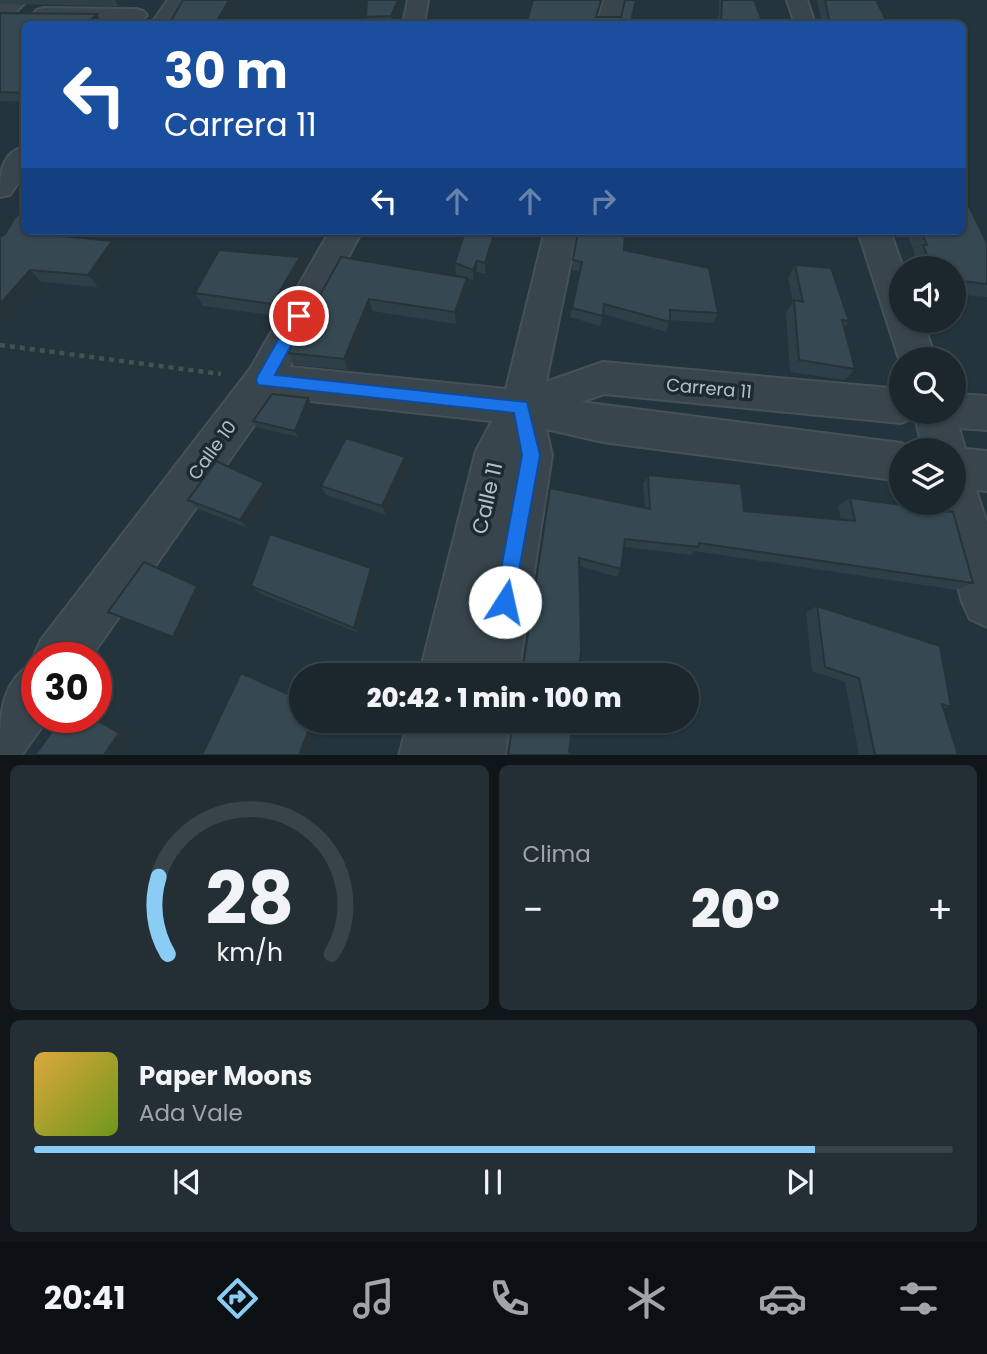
<!DOCTYPE html>
<html lang="es">
<head>
<meta charset="utf-8">
<style>
  body { margin:0; font-family:Poppins,sans-serif; background:#242f35; color:#f1f3f6; height:100vh; display:flex; flex-direction:column; font-size:26px; white-space:nowrap }
  * { box-sizing:border-box; margin:0 }
  p { font-size:23px; color:#a0a5aa }
  .icon { flex:none; width:38px; height:38px; fill:none; stroke:currentColor; stroke-width:2; stroke-linecap:round; stroke-linejoin:round }
  .map { position:relative; height:755px; overflow:hidden }
  .sheet { display:flex; flex-direction:column; gap:10px; padding:10px; background:#0f1519; flex:1 }
  .sheet>* { flex:none }
  .guide { position:absolute; left:21px; top:21px; width:945px; height:214px; border-radius:10px; box-shadow:0 2px 5px #0004,0 0 0 2px #394449; background:#1a4fa0; color:#fff; overflow:hidden }
  .tools { position:absolute; left:889px; top:256px; display:grid; gap:14px }
  .tools a { display:grid; place-items:center; width:77px; height:77px; border-radius:50%; background:#1b272d; box-shadow:0 2px 5px #0004,0 0 0 2px #394449; font-size:35px }
  .speed { position:absolute; left:21px; top:642px; display:flex; gap:14px; font-size:35px; font-weight:700; text-align:center }
  .speed>* { display:grid; place-content:center; width:91px; height:91px; border-radius:50%; background:#1b272d; box-shadow:0 2px 5px #0004,0 0 0 2px #394449; line-height:1 }
  .speed .limit { border:10px solid #d22; background:#fff; color:#111 }
  .pin { position:absolute; display:grid; place-items:center; width:60px; height:60px; color:#fff; margin:-30px; border:4px solid #fff; border-radius:50%; box-shadow:0 2px 7px #0007 }
  .me { position:absolute; width:77px; margin:-38px; rotate:10deg; stroke-linejoin:round; filter:drop-shadow(0 0 5px #0008) }
  .turn { display:flex; align-items:center; gap:24px; height:147px; padding:0 28px; font-size:32px }
  .turn .icon { width:91px; height:91px; stroke-width:2.5 }
  .turn b { display:block; font-size:49px; line-height:60px }
  .lanes { display:flex; align-items:center; height:66px; padding:0 28px; background:#0003; justify-content:center; gap:35px; direction:ltr }
  .lanes .off { opacity:.35 }
  .big { font-size:52px; font-weight:800; line-height:1.1 }
  .sheet .widget { flex:1; display:flex; flex-direction:column; justify-content:center; gap:10px; min-width:0; padding:0 24px; border-radius:10px; background:#242f35 }
  .sheet .dial { align-items:center; gap:0 }
  .dial svg { height:182px; overflow:visible; fill:none; stroke:#394449; stroke-width:7; stroke-linecap:round; text-anchor:middle }
  .dial text { fill:#f1f3f6; stroke:none }
  .song { display:flex; align-items:center; gap:21px }
  .cover { width:84px; height:84px; border-radius:10px; background:linear-gradient(135deg,hsl(40 70% 55%),hsl(80 70% 35%)) }
  .played { height:7px; border-radius:4px; background:linear-gradient(90deg,#8bccf5 85%,#394449 85%) }
  .keys { display:flex; justify-content:space-around; direction:ltr }
  .heat { display:flex; justify-content:space-between; align-items:center; font-size:38px; direction:ltr }
  .sheet .tiles { flex:1; display:grid; gap:10px; grid-template-columns:1fr 1fr }
  .widget:last-child { grid-column:span 2 }
  .trip { position:absolute; left:289px; top:663px; width:410px; height:70px; border-radius:35px; background:#1b272d; box-shadow:0 2px 5px #0004,0 0 0 2px #394449; font-weight:800; line-height:70px; text-align:center }
  .dock { display:flex; height:112px; justify-content:space-around; align-items:center; background:#0b1012; color:#a0a5aa }
  .dock .icon { width:49px; height:49px }
  .dock .on { color:#8bccf5 }
  .dock b { font-size:32px; color:#f1f3f6 }
  .map>svg:first-child { display:block }
</style>
</head>
<body>
<div class="map">
<svg width="987" height="756" viewBox="0 0 987 756">
  <rect width="100%" height="100%" fill="#24343c"/>
  <g fill="none" stroke-linecap="round" stroke-linejoin="round">
    <defs>
      <g id="minor">
        <polygon points="6,0 28,0 7,20 0,22 0,5"/>
        <polygon points="168,0 188,0 171,24 151,24"/>
        <polygon points="408,0 428,0 424,24 403,24"/>
        <polygon points="604,0 624,0 618,24 597,24"/>
        <polygon points="787,0 807,0 815,24 795,24"/>
        <polygon points="44,8 136,9 143,11 147,15 143,19 136,21 37,18 33,14 37,10"/>
        <path d="M24,147V174L10,195L0,197C0,176 0,153 24,147Z"/>
        <path d="M330,231H362L290,367L506,389L545,231H577L546,382L603,362L901,389V411H954V394L987,396V430L959,428L965,449L987,451V491L976,490L987,523V627L970,619L962,602L936,502H954V450H923L915,417L901,423L604,394L581,402L901,443L917,450H901V481L603,442L546,429L552,455L518,676H419L476,451L492,421L274,397L90,658H37V718H48L21,756H0C0,714 0,681 35,662L33,658L41,640L250,369Z"/>
        <polygon points="858,231 890,231 903,268 901,320 922,320 936,359 901,359 901,365"/>
        <polygon points="408,721 510,721 505,756 399,756"/>
      </g>
    </defs>
    <use href="#minor" stroke="#445158" stroke-width="4"/>
    <polyline stroke="#3f5552" stroke-width="4.5" stroke-dasharray="5 5" stroke-linecap="butt" points="0,345 221,374"/>
    <use href="#minor" fill="#38454c" fill-rule="evenodd"/>
  </g>
  <g fill="#2e3f47">
    <polygon points="0,0 123,0 118,6 0,4"/>
    <polygon points="401,0 392,23 367,23 366,17"/>
    <polygon points="719,0 754,0 763,24 718,24"/>
    <polygon points="817,0 876,0 888,24 822,24"/>
    <polygon points="0,13 97,14 101,23 100,24 24,24 24,102 0,101"/>
    <polygon points="24,231 83,231 78,237 112,241 121,253 98,287 41,282 0,331 0,237 5,234"/>
    <polygon points="498,231 486,274 477,272 473,281 467,278 468,290 456,324 372,311 348,370 294,365 288,353 341,257 465,278 456,274 455,263"/>
    <polygon points="578,231 624,250 718,313 713,323 670,320 666,332 603,314 600,326 570,317 580,272 572,270"/>
    <polygon points="906,231 962,231 987,243 987,297 954,294 954,268 917,268 913,257 915,254"/>
    <polygon points="300,257 305,270 278,316 203,306 195,293"/>
    <polygon points="795,265 849,321 844,328 855,369 845,380 790,372 786,312 793,302 788,278"/>
    <polygon points="308,398 311,404 298,437 256,427 253,421"/>
    <polygon points="405,457 408,467 386,515 326,495 321,486"/>
    <polygon points="648,475 744,511 841,520 838,506 850,498 973,583 956,590 694,551 691,555 624,547 621,569 617,577 579,566 548,498 645,508 643,484"/>
    <polygon points="272,492 248,528 198,509 188,500"/>
    <polygon points="375,575 359,633 259,593 251,586"/>
    <polygon points="817,606 951,707 943,708 958,755 859,755 845,682 812,671 806,612"/>
  </g>
  <g fill="#263339">
    <polygon points="115,0 123,0 118,6"/>
    <polygon points="229,0 238,0 225,24 215,24"/>
    <polygon points="398,0 401,0 392,23 391,16"/>
    <polygon points="97,14 101,23 100,24 87,24"/>
    <polygon points="64,231 83,231 71,248 61,236"/>
    <polygon points="495,231 498,231 486,274 485,263"/>
    <polygon points="112,241 121,253 98,287 88,275"/>
    <polygon points="300,257 305,270 278,316 272,304"/>
    <polygon points="477,261 477,272 473,281 473,270"/>
    <polygon points="30,270 41,282 0,331 0,304"/>
    <polygon points="467,278 468,290 456,324 455,312"/>
    <polygon points="369,299 372,311 348,370 344,359"/>
    <polygon points="308,398 311,404 298,437 295,431"/>
    <polygon points="405,457 408,467 386,515 382,506"/>
    <polygon points="264,483 272,492 248,528 240,520"/>
    <polygon points="371,568 375,575 359,633 354,628"/>
    <polygon points="197,586 208,592 185,642 173,637"/>
    <polygon points="96,712 134,735 120,755 104,755 93,718 96,718"/>
    <polygon points="312,721 320,721 307,755 299,755"/>
  </g>
  <g fill="#364952" stroke="#263339" stroke-width="2">
    <polygon points="183,0 229,0 215,24 169,24"/>
    <polygon points="367,0 398,0 391,16 366,17"/>
    <polygon points="533,0 601,0 596,17 621,17 625,0 636,0 631,21 656,23 656,24 526,24"/>
    <polygon points="722,0 754,0 763,24 721,24"/>
    <polygon points="825,0 876,0 888,24 830,24"/>
    <polygon points="0,13 97,14 87,24 24,24 24,93 0,92"/>
    <polygon points="962,192 987,243 987,284 954,280 954,268 932,268 923,245 927,245 921,231 962,231"/>
    <polygon points="24,207 24,231 64,231 61,236 112,241 88,275 30,270 0,304 0,237 5,234 14,219"/>
    <polygon points="465,231 495,231 485,263 477,261 473,270 455,263"/>
    <polygon points="578,231 625,231 624,250 709,268 718,313 670,310 670,322 604,304 603,316 572,308 582,262 573,260"/>
    <polygon points="219,250 300,257 272,304 195,293"/>
    <polygon points="341,257 467,278 455,312 369,299 344,359 288,353"/>
    <polygon points="795,265 831,268 849,321 842,320 855,369 799,360 794,300 803,302"/>
    <polygon points="272,394 308,398 295,431 253,421"/>
    <polygon points="346,438 405,457 382,506 321,486"/>
    <polygon points="216,461 264,483 240,520 188,500"/>
    <polygon points="648,475 741,484 744,511 855,521 850,498 953,512 973,583 699,543 698,547 625,539 621,569 579,558 581,651 578,676 494,676 522,673 550,488 650,509"/>
    <polygon points="270,534 371,568 354,628 251,586"/>
    <polygon points="144,562 197,586 173,637 108,612"/>
    <polygon points="817,606 940,646 951,707 942,704 958,755 875,755 859,678 825,667"/>
    <polygon points="241,673 301,700 301,721 312,721 299,755 202,755"/>
    <polygon points="62,718 93,718 119,733 104,755 35,755"/>
    <polygon points="513,721 573,721 569,752 577,755 508,755"/>
  </g>
  <polygon fill="#1a73e8" stroke="#114b97" stroke-width="2" points="299,311 307,316 275,375 527,402 540,455 512,609 505,612 498,609 495,602 522,455 514,413 258,385 256,380 258,375 294,312"/>
  <g text-anchor="middle" dominant-baseline="central" stroke-width="7" stroke-linejoin="round" paint-order="stroke">
    <g font-size="18" fill="#b3c0c8" stroke="#1d2a31">
      <text transform="translate(709 388) rotate(5)">Carrera 11</text>
      <text transform="translate(212 450) rotate(-54)">Calle 10</text>
    </g>
    <g font-size="21" fill="#b3c0c8" stroke="#1d2a31">
      <text transform="translate(487 498) rotate(-77)">Calle 11</text>
    </g>
  </g>
</svg>
<div class="tools">
<a><svg class="icon" aria-label="sound" viewBox="0 0 24 24"><path d="M4 9h4l5-4v14l-5-4H4zM17 9q2 3 0 6"/></svg></a>
<a><svg class="icon" aria-label="search" viewBox="0 0 24 24"><circle cx="10" cy="10" r="6"/><path d="M15 15l6 6"/></svg></a>
<a><svg class="icon" aria-label="layers" viewBox="0 0 24 24"><path d="M12 4l9 5-9 5-9-5zM3 14l9 5 9-5"/></svg></a>
</div>
<div class="speed"><div class="limit">30</div></div>
<div class="pin" style="left:299px;top:316px;background:#d93025"><svg class="icon" aria-label="arrive" viewBox="0 0 24 24"><path d="M6 21V4h12l-3 4 3 4H6"/></svg></div>
<svg class="me" style="left:505px;top:602px" viewBox="-20 -20 40 40"><circle r="19" fill="#fff"/><path d="M0-13L10 11 0 6-10 11z" fill="#1a73e8"/></svg>
<div class="trip">20:42 · 1 min · 100 m</div>
<div class="guide">
<div class="turn"><svg class="icon" aria-label="left" viewBox="0 0 24 24"><path d="M17 20v-9H6M10 6l-5 5 5 5"/></svg><div><b>30 m</b>Carrera 11</div></div>
<div class="lanes"><svg class="icon" aria-label="left" viewBox="0 0 24 24"><path d="M17 20v-9H6M10 6l-5 5 5 5"/></svg><svg class="icon off" aria-label="ahead" viewBox="0 0 24 24"><path d="M12 20V5M6 11l6-6 6 6"/></svg><svg class="icon off" aria-label="ahead" viewBox="0 0 24 24"><path d="M12 20V5M6 11l6-6 6 6"/></svg><svg class="icon off" aria-label="right" viewBox="0 0 24 24"><path d="M7 20v-9h11M14 6l5 5-5 5"/></svg></div>
</div>
</div>
<section class="sheet">
<div class="tiles">
<div class="widget dial"><svg viewBox="0 0 100 80">
<path d="M14 69A42 42 0 1 1 86 69"/>
<path d="M14 69A42 42 0 0 1 10 35" stroke="#8bccf5"/>
<text x="50" y="56" font-size="32" font-weight="700">28</text>
<text x="50" y="72" font-size="11">km/h</text>
</svg></div>
<div class="widget"><p>Clima</p>
<div class="heat"><a>−</a><b class="big">20°</b><a>+</a></div>
</div>
<div class="widget">
<div class="song"><i class="cover"></i><div><b>Paper Moons</b><p>Ada Vale</p></div></div>
<div class="played"></div>
<div class="keys"><svg class="icon" aria-label="previous" viewBox="0 0 24 24"><path d="M18 5L8 12l10 7zM5 5v14"/></svg><svg class="icon" aria-label="pause" viewBox="0 0 24 24"><path d="M8 5v14M16 5v14"/></svg><svg class="icon" aria-label="next" viewBox="0 0 24 24"><path d="M6 5l10 7-10 7zM19 5v14"/></svg></div>
</div>
</div>
</section>
<nav class="dock">
<b>20:41</b>
<svg class="icon on" aria-label="directions" viewBox="0 0 24 24"><path d="M12 3l9 9-9 9-9-9zM9 14v-3h6M13 9l2 2-2 2"/></svg>
<svg class="icon" aria-label="music" viewBox="0 0 24 24"><path d="M9 18V5l10-2v13"/><circle cx="6" cy="18" r="3"/><circle cx="16" cy="16" r="3"/></svg>
<svg class="icon" aria-label="phone" viewBox="0 0 24 24"><path d="M5 4h4l2 5-3 2q2 4 5 5l2-3 5 2v4C11 20 4 13 5 4z"/></svg>
<svg class="icon" aria-label="climate" viewBox="0 0 24 24"><path d="M12 3v18M4 7l16 10M4 17L20 7"/></svg>
<svg class="icon" aria-label="car" viewBox="0 0 24 24"><path d="M5 17H2v-5l4-1 3-4h7l3 4 3 1v5h-3M9 17h6M6 11h13"/><circle cx="7" cy="17" r="2"/><circle cx="17" cy="17" r="2"/></svg>
<svg class="icon" aria-label="filters" viewBox="0 0 24 24"><path d="M4 7h16M4 17h16"/><circle cx="9" cy="7" r="2"/><circle cx="15" cy="17" r="2"/></svg>
</nav>
</body>
</html>
